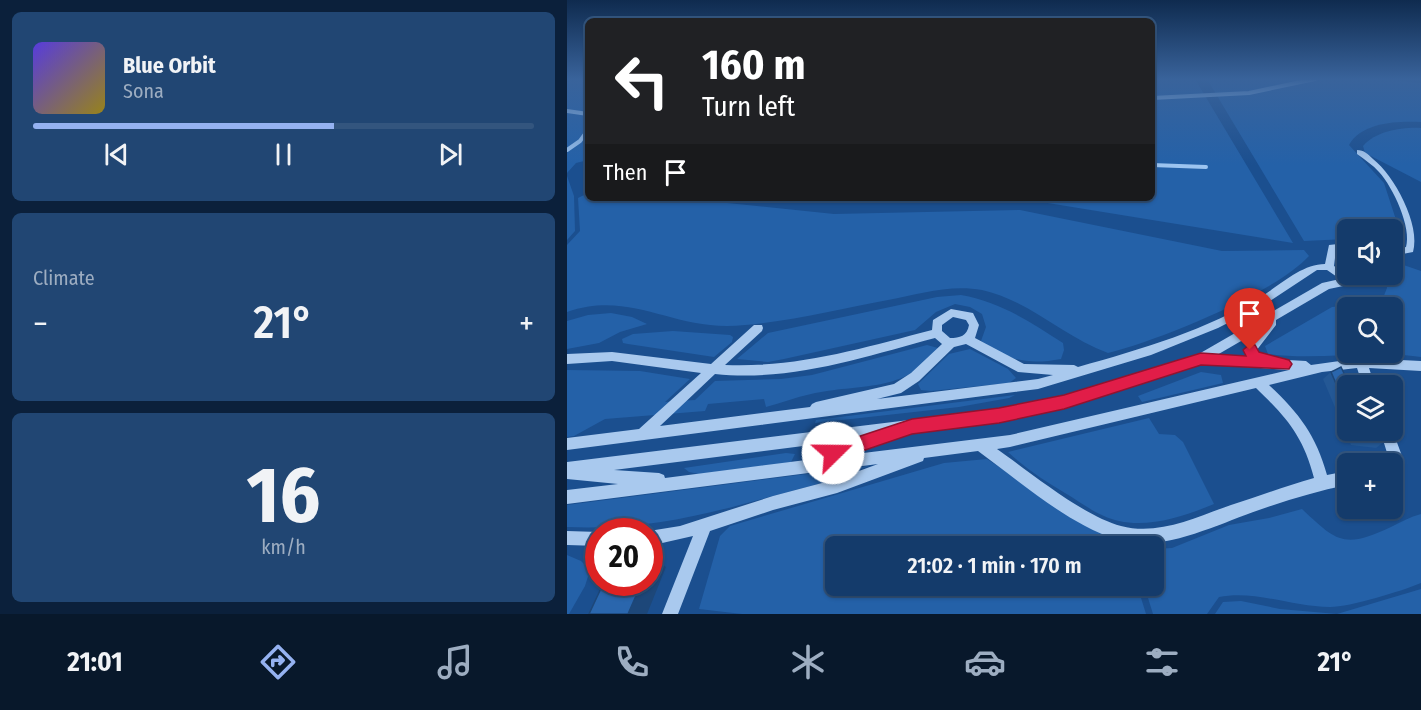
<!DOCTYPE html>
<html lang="en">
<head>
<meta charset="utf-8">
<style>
  body { margin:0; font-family:"Fira Sans Condensed",sans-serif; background:#214673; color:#f1f3f6; height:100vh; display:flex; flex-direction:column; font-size:22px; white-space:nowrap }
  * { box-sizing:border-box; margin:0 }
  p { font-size:20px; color:#9dadc1 }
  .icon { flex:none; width:33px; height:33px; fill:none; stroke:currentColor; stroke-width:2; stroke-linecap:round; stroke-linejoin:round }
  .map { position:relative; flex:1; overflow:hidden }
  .drawer { display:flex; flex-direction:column; gap:12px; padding:12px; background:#0b203b; width:567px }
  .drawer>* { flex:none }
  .hud { position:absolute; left:18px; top:18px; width:570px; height:183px; border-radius:9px; box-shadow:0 2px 4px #0004,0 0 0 2px #33557e; background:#202124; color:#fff; overflow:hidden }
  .fabs { position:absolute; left:770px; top:219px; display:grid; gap:12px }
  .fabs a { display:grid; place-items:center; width:66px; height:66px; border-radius:9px; background:#143b6b; box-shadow:0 2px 4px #0004,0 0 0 2px #33557e; font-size:30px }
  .speed { position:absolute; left:18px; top:518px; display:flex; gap:12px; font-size:30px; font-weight:700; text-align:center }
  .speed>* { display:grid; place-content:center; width:78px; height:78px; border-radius:50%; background:#143b6b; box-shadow:0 2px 4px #0004,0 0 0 2px #33557e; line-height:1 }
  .speed .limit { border:9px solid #d22; background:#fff; color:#111 }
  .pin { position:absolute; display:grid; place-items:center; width:51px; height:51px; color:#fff; margin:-62px -26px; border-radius:50% 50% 50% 0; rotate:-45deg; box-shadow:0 0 6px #0007 }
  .pin .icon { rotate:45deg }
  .me { position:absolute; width:66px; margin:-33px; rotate:68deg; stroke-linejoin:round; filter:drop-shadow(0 0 4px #0008) }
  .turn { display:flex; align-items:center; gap:21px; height:126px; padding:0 18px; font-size:27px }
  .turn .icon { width:78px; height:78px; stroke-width:2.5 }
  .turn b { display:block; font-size:42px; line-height:51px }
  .then { display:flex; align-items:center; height:57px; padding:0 18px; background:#0003; gap:12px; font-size:22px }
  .big { font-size:45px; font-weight:600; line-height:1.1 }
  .drawer .tile { flex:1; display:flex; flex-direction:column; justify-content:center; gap:9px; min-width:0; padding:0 21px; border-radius:9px; background:#214673 }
  .drawer .dial { align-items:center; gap:0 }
  .dial b { font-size:78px; line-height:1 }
  .song { display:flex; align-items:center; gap:18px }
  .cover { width:72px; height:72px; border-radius:9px; background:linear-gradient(135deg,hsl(250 70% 55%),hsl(50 70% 35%)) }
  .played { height:6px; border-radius:3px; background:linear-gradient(90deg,#95b2f1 60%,#33557e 60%) }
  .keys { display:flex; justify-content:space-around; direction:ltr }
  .heat { display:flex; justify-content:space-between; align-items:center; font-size:33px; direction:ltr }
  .trip { position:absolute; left:258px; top:536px; width:339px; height:60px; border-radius:9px; background:#143b6b; box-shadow:0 2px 4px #0004,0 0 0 2px #33557e; font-weight:600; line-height:60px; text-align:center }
  .tabs { display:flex; height:96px; justify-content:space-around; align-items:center; background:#08182b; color:#9dadc1 }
  .tabs .icon { width:42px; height:42px }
  .tabs .active { color:#95b2f1 }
  .tabs b { font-size:27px; color:#f1f3f6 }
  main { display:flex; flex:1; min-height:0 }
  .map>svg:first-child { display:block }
</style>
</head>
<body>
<main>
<section class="drawer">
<div class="tile">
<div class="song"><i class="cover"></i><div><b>Blue Orbit</b><p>Sona</p></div></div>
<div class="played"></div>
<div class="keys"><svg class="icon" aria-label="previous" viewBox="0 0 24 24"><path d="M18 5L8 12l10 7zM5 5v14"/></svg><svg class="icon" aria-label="pause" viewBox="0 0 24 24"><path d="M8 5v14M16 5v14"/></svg><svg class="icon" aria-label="next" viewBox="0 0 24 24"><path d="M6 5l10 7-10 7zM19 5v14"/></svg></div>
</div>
<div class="tile"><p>Climate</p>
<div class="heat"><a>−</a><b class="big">21°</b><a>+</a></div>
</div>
<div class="tile dial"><b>16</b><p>km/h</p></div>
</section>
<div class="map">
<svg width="854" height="614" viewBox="0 0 854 614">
  <rect width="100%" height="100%" fill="#1b4f8f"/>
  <g fill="#2461a8" fill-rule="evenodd">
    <polygon points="0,79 21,79 21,160 9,163 0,173"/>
    <polygon points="585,79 628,79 726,243 450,198 585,198"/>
    <path d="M640,79H817L854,83V122C830,121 795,122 782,145L817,183L832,229V242L825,246V230H780V239L737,241Z"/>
    <path d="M854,128V182L798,153L796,146C809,131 835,127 854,128Z"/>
    <polygon points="0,176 7,196 8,231 0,240"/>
    <path d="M21,193V198H112L267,214L453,210L655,251L737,250L742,256C707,294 592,340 541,353C497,337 461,300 415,290C383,284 352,294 321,300C273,309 208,325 160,326C100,326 61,291 0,312V245L13,231L11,198Z"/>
    <path d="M825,261L854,271V357C803,349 752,361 701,354L698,346L765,307L808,303L816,298L820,288L819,281L811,275L825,274ZM780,308H825V352H780Z"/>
    <path d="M394,295C434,302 463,322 496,343L497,350L494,359C462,365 440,361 414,341L419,327L415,314L403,307L388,304L369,312L348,330L217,359L201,362L170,359L201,333L370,297Z"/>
    <polygon points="44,313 65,317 80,324 53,332 32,343 0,349 0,321 21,315"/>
    <polygon points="106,331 163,335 166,337 165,342 147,357 61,344 56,343 55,339 66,334"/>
    <path d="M360,345L371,348C340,394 291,383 244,394C229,397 214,403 199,407L197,399L141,404L138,411L38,419L7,436L0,437V370L73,371L123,379L98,402L128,400L148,381L214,379L245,375Z"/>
    <polygon points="403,349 441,369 449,378 442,383 364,391 354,390 351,384 382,354"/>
    <polygon points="634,372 654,375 656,383 575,402 571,396"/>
    <polygon points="448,395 442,398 392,407 248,423 249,420"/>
    <path d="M582,418L592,434L608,435L616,442L647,504C618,516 583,528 552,521C532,517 515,503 498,493C478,481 458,468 441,452Z"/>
    <polygon points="219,453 228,454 224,462 218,463 132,474 122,472 117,468"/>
    <polygon points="420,459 540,537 572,546 268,546 268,585 570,585 579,614 175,614 132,609 153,536 163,526 377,463"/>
    <path d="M302,466C270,480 236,488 202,497C130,517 75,530 0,527V505Z"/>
    <path d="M735,509C770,542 777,549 824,527C834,522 843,517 854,514V583C835,591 783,607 763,607C726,607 689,590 652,597L640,614H586L577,585H586L587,549L605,548L662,525L702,518Z"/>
    <polygon points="0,555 14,561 23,570 18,586 2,614 0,614"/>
    <polygon points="854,589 854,614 770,614"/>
    <polygon points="674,601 713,609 770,614 648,614 656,602"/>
  </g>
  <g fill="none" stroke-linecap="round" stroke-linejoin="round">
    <g stroke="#9cc4f0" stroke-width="4">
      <polyline points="585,98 682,93 748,79"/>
      <polyline points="0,111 21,114"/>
      <polyline points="0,150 13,141 21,130"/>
      <polyline points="585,165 639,167"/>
    </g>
    <g fill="#a9c9ee" fill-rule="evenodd">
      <path d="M790,150C797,150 801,154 806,159C827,175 854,225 846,252L825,256V250L839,247C845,228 826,187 812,172C806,165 798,160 790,154Z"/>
      <path d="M780,243V249L769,250L767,266L782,275L783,278L781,285L762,289L709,320V325L689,351L701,359L739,361L744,365L794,358L854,361V371L802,368L808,386H796L790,368L755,372L702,385C732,413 749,435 760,475L780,471V485C750,491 721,500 692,510C651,524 593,554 550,540C498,522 455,483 411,451L357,458L356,461L270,493L206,510L143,531L111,614H95L126,536L82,546V531L113,526L206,496L270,479L311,464L0,504V490L51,484L0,479V462L432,409L529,388L630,355L755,283L773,279L760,270H750L700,303L651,328L584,355L471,389L0,450V438L72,429L134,373L45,361L0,364V354L45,352L144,364L187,325H195L196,328L195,331L158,365C230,368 296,348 365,330L366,320L384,309L406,313L412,325L408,338L457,364L507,365L511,367C575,349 640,330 697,295C715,283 736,264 758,264L762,245ZM386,317L399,320L402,325C400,336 393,338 383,338L375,331V325ZM693,330L677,351L681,357L650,355ZM368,338L375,344L344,373L327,384L249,402L245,404L243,407L93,426L148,374C224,382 297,357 368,338ZM399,344L451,372L486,375L471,379L310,399L334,393L352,381L387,347ZM634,364L722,370L443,435L280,455L322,439L323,435L432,421L529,398ZM689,388C720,418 736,436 747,478C719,486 692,496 664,505C629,517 592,536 554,526C516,516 463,472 430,449L443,447ZM291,439L240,457L239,460L98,478L97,475L92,473L47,470Z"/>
      <polygon points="825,429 835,456 830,474 825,476 825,464 820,464 821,456 813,430 825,430"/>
      <polygon points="0,531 32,532 32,546 0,545"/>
    </g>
  </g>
  <polygon fill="#245895" points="764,372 780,386 780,430 813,430 818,441 809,448 784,445 756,379"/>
  <polygon fill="#1d4779" points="85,560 99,567 80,614 61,614 75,582 82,582 82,566"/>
  <g fill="#2a66ad" stroke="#1d4779" stroke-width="1.5">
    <polygon points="774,367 783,386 780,386 780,409 764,372"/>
    <polygon points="789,430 813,430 818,441 793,439"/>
    <polygon points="37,582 75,582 61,614 22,614"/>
  </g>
  <linearGradient id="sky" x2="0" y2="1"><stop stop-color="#0f2b4f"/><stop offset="0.48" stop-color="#39639b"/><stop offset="1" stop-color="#39639b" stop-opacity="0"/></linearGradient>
  <rect width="854" height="165" fill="url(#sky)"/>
  <polygon fill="#e11d48" stroke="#92132f" stroke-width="1.5" points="683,344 688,345 692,352 722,360 725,364 722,369 634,365 497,409 432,423 345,434 266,461 260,459 258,453 260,447 266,445 345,419 432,408 497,395 634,353 679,356 676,350"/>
</svg>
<div class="fabs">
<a><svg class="icon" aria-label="sound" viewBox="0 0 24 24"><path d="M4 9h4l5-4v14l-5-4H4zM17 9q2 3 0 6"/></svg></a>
<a><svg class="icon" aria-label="search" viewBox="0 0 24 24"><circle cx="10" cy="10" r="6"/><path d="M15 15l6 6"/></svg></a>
<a><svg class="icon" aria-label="layers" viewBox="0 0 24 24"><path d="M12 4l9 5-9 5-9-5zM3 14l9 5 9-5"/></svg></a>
<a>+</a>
</div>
<div class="speed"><div class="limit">20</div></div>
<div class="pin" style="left:683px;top:350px;background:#d93025"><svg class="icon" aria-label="arrive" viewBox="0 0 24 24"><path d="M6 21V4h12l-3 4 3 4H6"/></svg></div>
<svg class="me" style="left:266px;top:453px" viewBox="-20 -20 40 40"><circle r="19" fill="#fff"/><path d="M0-13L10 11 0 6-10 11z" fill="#e11d48"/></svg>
<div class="trip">21:02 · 1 min · 170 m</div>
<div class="hud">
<div class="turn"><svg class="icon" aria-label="left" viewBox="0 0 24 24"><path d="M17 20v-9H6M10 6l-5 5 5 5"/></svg><div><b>160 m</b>Turn left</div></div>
<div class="then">Then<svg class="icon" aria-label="arrive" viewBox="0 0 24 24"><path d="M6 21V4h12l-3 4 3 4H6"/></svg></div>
</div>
</div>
</main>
<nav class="tabs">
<b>21:01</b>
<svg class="icon active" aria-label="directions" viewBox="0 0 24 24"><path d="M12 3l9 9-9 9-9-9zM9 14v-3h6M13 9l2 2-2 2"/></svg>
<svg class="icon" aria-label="music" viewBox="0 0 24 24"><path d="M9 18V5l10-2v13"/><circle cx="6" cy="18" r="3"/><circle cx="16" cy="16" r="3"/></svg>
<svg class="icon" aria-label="phone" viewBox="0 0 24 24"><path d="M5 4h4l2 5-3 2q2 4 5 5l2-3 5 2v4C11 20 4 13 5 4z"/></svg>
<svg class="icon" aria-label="climate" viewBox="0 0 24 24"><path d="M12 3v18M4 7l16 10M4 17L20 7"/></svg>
<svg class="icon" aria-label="car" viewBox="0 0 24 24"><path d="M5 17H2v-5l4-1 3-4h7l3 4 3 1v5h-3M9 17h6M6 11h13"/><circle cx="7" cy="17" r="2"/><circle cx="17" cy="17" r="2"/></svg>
<svg class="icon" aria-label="filters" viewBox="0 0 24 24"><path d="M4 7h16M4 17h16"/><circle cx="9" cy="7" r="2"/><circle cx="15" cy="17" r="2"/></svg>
<b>21°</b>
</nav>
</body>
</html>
